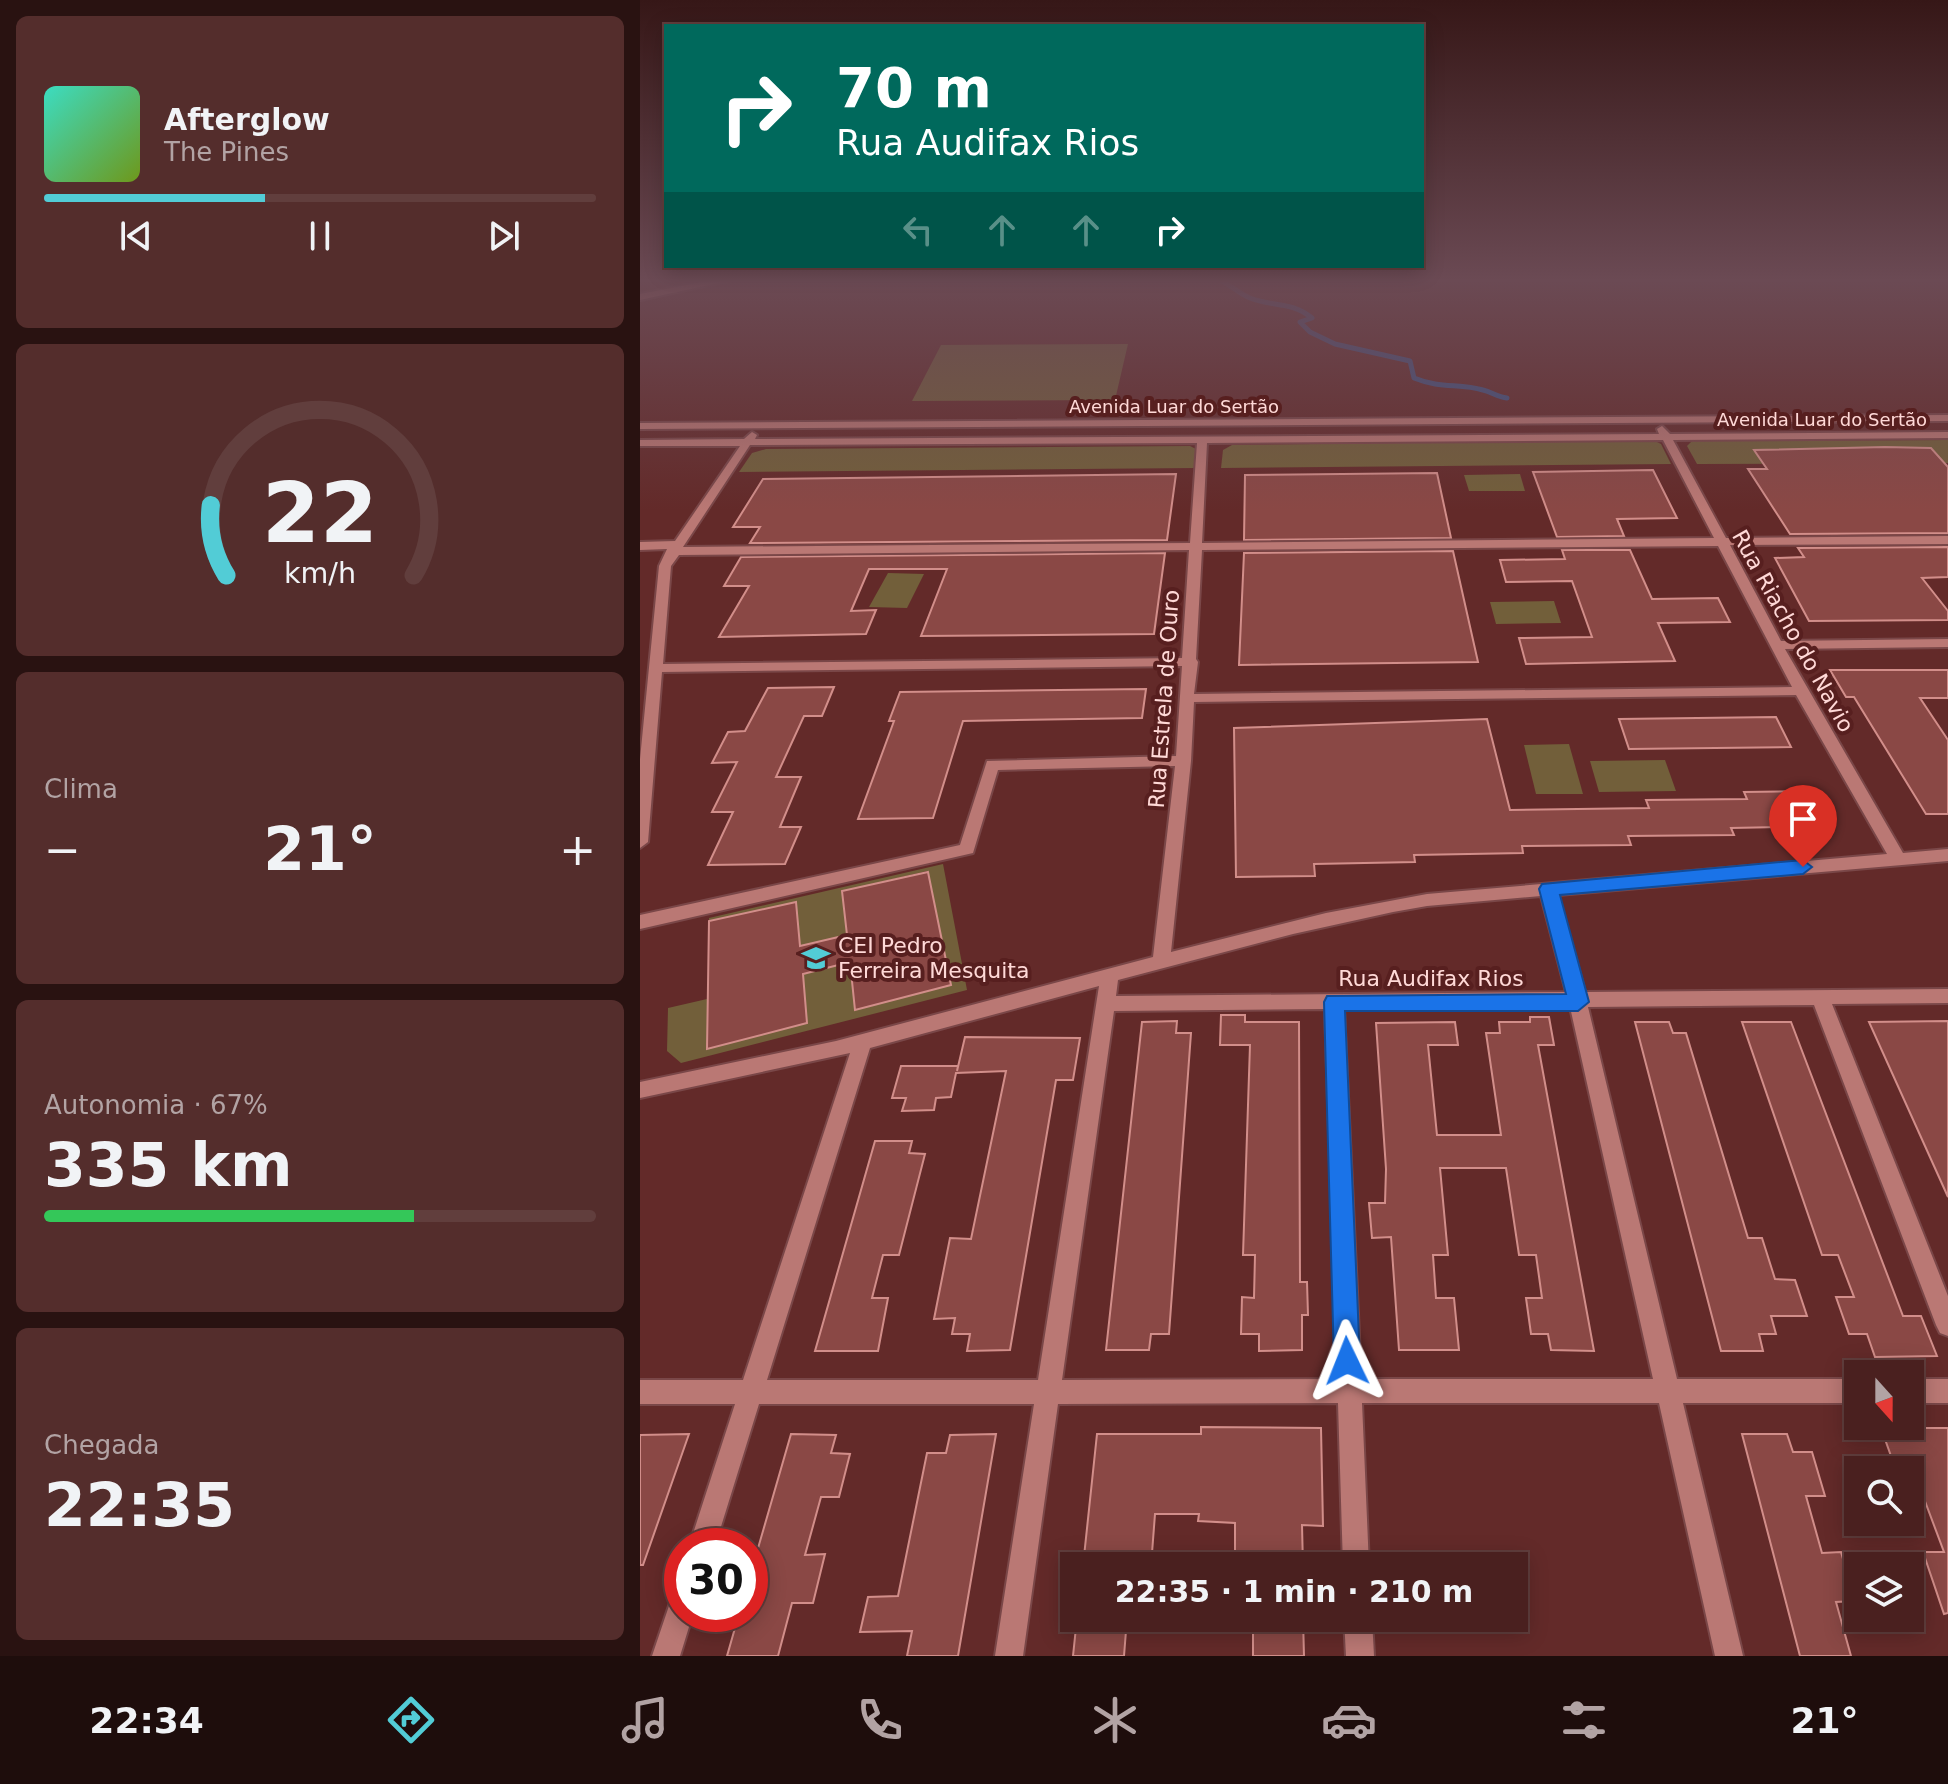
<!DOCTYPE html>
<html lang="pt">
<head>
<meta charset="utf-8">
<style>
  body { margin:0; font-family:"DejaVu Sans",sans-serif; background:#542d2c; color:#f1f3f6; height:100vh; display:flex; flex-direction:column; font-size:30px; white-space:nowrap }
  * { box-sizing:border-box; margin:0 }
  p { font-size:26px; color:#b2a3a4 }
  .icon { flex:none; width:44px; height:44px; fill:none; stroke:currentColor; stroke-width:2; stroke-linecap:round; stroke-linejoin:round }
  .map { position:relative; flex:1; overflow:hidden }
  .drawer { display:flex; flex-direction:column; gap:16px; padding:16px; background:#291211; width:640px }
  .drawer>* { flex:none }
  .top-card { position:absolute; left:24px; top:24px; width:760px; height:244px; border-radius:0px; box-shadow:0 4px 20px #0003,0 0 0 2px #613e3d; background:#00695c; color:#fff; overflow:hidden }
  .needle { width:52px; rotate:159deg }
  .tools { position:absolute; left:1204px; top:1360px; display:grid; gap:16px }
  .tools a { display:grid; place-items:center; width:80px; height:80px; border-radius:0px; background:#4a201f; box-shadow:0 4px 20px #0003,0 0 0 2px #613e3d; font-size:40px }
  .speed { position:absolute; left:24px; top:1528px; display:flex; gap:16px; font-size:40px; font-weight:700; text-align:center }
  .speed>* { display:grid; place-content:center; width:104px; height:104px; border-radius:50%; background:#4a201f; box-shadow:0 4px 20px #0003,0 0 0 2px #613e3d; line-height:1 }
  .speed .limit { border:12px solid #d22; background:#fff; color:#111 }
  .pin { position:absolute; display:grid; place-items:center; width:68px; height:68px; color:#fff; margin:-82px -34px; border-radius:50% 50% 50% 0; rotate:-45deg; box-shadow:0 0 8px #0007 }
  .pin .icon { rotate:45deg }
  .me { position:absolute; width:88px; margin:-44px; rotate:358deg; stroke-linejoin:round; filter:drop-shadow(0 0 6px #0008) }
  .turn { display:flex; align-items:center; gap:28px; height:168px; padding:0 40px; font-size:36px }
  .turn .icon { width:104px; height:104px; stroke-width:2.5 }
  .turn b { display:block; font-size:56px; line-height:68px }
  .lanes { display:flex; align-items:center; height:76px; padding:0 40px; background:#0003; justify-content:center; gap:40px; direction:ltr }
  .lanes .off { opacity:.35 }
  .big { font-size:60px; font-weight:800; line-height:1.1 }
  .drawer .widget { flex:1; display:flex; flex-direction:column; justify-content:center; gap:12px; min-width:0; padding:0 28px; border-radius:12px; background:#542d2c }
  .drawer .dial { align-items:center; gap:0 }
  .dial svg { height:208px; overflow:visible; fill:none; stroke:#613e3d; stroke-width:7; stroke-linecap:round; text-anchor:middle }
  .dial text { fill:#f1f3f6; stroke:none }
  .song { display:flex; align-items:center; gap:24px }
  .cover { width:96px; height:96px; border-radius:12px; background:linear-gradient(135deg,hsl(170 70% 55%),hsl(80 70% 35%)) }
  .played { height:8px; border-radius:4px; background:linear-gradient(90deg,#52ccd6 40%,#613e3d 40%) }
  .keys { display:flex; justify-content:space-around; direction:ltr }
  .heat { display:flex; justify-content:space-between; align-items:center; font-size:44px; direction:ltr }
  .charge { height:12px; border-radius:6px; background:linear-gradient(90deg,#34c759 67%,#613e3d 0) }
  .trip { position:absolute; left:420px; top:1552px; width:468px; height:80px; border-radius:0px; background:#4a201f; box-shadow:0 4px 20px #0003,0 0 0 2px #613e3d; font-weight:800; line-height:80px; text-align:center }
  .tab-bar { display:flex; height:128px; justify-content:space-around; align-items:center; background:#1e0d0c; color:#b2a3a4 }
  .tab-bar .icon { width:56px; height:56px }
  .tab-bar .current { color:#52ccd6 }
  .tab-bar b { font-size:36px; color:#f1f3f6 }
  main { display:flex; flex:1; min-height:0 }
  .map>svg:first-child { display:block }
</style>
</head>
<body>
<main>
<section class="drawer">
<div class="widget">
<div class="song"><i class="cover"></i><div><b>Afterglow</b><p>The Pines</p></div></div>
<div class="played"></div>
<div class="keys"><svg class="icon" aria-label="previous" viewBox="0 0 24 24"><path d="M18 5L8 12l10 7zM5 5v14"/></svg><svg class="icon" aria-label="pause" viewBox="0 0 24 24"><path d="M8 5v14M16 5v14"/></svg><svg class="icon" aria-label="next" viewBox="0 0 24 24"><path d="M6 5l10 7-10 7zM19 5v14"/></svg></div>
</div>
<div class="widget dial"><svg viewBox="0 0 100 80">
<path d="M14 69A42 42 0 1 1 86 69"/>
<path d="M14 69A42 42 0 0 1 8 42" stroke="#52ccd6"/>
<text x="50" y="56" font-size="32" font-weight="700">22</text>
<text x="50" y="72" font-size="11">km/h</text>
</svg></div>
<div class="widget"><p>Clima</p>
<div class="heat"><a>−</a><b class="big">21°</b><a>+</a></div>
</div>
<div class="widget"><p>Autonomia · 67%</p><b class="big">335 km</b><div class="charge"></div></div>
<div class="widget"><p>Chegada</p><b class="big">22:35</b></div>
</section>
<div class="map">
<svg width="1308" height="1656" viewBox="0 0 1308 1656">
  <rect width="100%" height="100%" fill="#632a29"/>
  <g fill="#725f3a">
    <polygon points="488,344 475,400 272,401 301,345"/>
    <polygon points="1013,440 1021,444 1031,464 581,468 583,450 592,445"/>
    <polygon points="1308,440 1308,463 1057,464 1047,446 1052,441"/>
    <polygon points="550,446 556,449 557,468 99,472 112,453 126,449"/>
    <polygon points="880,474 885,491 829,491 824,475"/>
    <polygon points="248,573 284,574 267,608 229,607"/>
    <polygon points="914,601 921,623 856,624 850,602"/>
    <polygon points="929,744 943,794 896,794 884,745"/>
    <polygon points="1025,760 1036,791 959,792 950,761"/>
    <polygon points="303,864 327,990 41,1063 27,1051 28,1008 67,999 67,1048 163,974 210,962 216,1010 310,985 287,871 203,891 207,935 160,946 156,902 69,921 69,918"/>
  </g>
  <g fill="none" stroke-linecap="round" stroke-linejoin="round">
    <path stroke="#3b5589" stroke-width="5" d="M576,278C588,283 601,295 610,298C632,307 652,301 672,318L660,322L670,332L695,344L770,361L774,378C801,389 819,383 843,390C852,392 857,397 867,398"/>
  </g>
  <g fill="#8a4845" stroke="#d28e8a" stroke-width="2">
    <polygon points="1245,447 1291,448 1308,467 1308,533 1150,534 1108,469 1127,469 1114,450"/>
    <polygon points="1013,470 1037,518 977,519 984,536 917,537 893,472"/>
    <polygon points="797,473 811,538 604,540 605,475"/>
    <polygon points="536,474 527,540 110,543 120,527 93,527 123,479"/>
    <polygon points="1308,547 1308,577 1282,578 1308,611 1308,620 1169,621 1135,558 1164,557 1158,548"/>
    <polygon points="922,550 990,550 1012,599 1078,598 1090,622 1018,623 1035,661 886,664 879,638 952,637 932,581 866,582 860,560 925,559"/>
    <polygon points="813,551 838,662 599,665 604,553"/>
    <polygon points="525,553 514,634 281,636 307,569 229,569 211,611 236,610 226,634 79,637 109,586 84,586 101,557"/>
    <polygon points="1190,670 1308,670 1308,698 1280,698 1308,740 1308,814 1286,814 1214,697 1206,697"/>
    <polygon points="194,687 182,716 164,716 136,777 161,777 140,827 161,827 145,864 68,865 93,812 72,812 97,762 72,763 88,732 105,731 128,688"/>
    <polygon points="506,689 502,718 323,721 293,818 218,819 254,721 249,721 260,692"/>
    <polygon points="1136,717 1151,747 989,749 979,719"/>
    <polygon points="847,719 870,810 1009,808 1006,800 1107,799 1104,792 1176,791 1194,826 1091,828 1094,835 988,836 991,845 882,846 883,853 774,855 775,862 674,864 675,876 596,877 594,728"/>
    <polygon points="288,872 311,985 215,1010 210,962 163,974 167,1023 67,1049 69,921 156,902 160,946 207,935 202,891"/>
    <polygon points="581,1015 605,1015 605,1022 659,1022 660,1282 667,1282 668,1315 662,1315 662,1350 619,1351 619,1334 601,1334 602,1297 614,1298 615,1255 603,1255 610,1045 580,1045"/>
    <polygon points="890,1017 909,1017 914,1045 898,1045 954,1351 911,1350 908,1334 891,1334 886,1298 902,1298 896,1255 879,1255 866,1168 800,1168 808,1255 793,1255 796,1298 814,1298 819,1350 759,1350 751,1237 732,1238 729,1203 745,1203 746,1169 736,1023 815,1022 818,1045 788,1045 797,1135 861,1135 846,1033 860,1033 859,1022 890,1022"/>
    <polygon points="537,1021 536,1033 551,1033 529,1334 511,1334 509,1350 466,1350 502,1022"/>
    <polygon points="1308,1021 1308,1197 1229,1022"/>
    <polygon points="995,1022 1029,1022 1033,1033 1046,1033 1108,1238 1122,1238 1135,1279 1155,1280 1167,1316 1131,1316 1136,1334 1119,1334 1123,1351 1081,1351"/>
    <polygon points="1102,1022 1151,1022 1263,1316 1281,1316 1297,1356 1235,1357 1227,1334 1209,1334 1196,1297 1214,1297 1198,1255 1182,1255"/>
    <polygon points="325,1037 440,1038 433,1080 416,1080 370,1350 327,1351 330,1334 312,1334 315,1318 294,1319 310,1238 331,1239 366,1071 316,1073 311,1097 296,1098 294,1110 262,1111 266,1098 252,1098 261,1066 318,1066 317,1071"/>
    <polygon points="235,1141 272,1141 269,1153 285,1154 259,1255 243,1255 232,1298 248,1298 238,1351 175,1351"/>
    <polygon points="561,1427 681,1428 683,1526 662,1525 663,1566 595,1566 595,1523 558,1521 559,1514 515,1514 511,1566 443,1566 457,1434 561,1434"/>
    <polygon points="1241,1428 1308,1428 1308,1613 1304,1614 1283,1552 1304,1552 1283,1496 1270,1496 1270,1470 1256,1470"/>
    <polygon points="49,1434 3,1565 0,1565 0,1435"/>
    <polygon points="151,1434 196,1435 191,1453 210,1454 199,1497 181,1497 165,1555 185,1554 173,1603 152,1603 138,1656 87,1656 99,1614 110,1614 110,1576"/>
    <polygon points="356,1434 318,1656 267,1656 272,1631 220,1632 228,1597 258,1596 287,1453 306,1453 310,1435"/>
    <polygon points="1102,1434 1147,1434 1153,1452 1172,1452 1185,1496 1166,1496 1182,1553 1201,1552 1215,1601 1196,1602 1211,1656 1160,1656"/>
    <polygon points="437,1618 487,1618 484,1656 433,1656"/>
    <polygon points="613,1618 663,1618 664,1656 613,1656"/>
  </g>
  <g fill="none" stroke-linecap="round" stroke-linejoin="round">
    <defs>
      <g id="minor">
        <polygon points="83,278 101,278 0,300 0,294"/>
        <polygon points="1308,415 1308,421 0,429 0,423"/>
        <path d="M1022,426L1030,434L1308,432V438L1033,440L1086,538L1308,536V544L1090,545L1141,641L1308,639V647L1145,649L1263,853L1308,849V861L918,895L945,992L1308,989V1003L1192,1004L1308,1296V1336L1300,1333L1296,1325L1174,1005L948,1007L1037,1379H1218V1403H1043L1103,1656H1075L1019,1403H722L729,1566H703L698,1403L418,1404L383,1656H355L394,1404H119L75,1546H49L95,1404H0V1380H103L210,1053L0,1098V1082L196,1041L513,957L535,766L358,770L333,853L0,929V915L320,845L347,761L536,756L542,666L22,672L8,842L0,848V759L19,566L27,549L0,550V542L35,541L100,446H0V440L104,439L112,432L117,435L115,439L1019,434L1017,429ZM1023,440L1074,538L562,543L567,443ZM557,443L550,543L43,547L110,445ZM1078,546L1152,687L554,694L558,662L556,659L562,550ZM549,550L542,658L23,664L31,566L39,555ZM1156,695L1247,854L787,894L686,913L531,952L551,761L554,702ZM901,896L926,992L476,996L478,980L653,934L753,912L787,906ZM459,986L398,1380H127L230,1048ZM930,1007L1013,1379H721L704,1009ZM685,1009L697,1379L422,1380L474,1011Z"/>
        <rect x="1270" y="1379" width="38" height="24"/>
        <polygon points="42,1594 42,1614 53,1614 40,1656 12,1656 32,1597"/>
        <polygon points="704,1618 732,1618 734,1656 706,1656"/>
      </g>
    </defs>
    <use href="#minor" stroke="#7a4748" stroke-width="4"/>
    <use href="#minor" fill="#ba7874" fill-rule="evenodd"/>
  </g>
  <linearGradient id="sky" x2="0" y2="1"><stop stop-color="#361717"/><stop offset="0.55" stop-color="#6b4a54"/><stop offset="1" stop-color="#6b4a54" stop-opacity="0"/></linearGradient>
  <rect width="1308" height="510" fill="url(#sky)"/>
  <polygon fill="#1a73e8" stroke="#114b97" stroke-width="2" points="1163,860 1172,867 1163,874 920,895 949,1002 938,1011 705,1011 720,1361 716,1371 707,1375 698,1371 694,1361 684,1002 687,996 926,994 899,889 902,884"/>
  <defs>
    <symbol id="school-bare" viewBox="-9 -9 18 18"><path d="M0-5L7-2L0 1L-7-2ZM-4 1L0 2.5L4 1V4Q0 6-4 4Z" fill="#52ccd6" stroke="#571f1f" stroke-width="2.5" paint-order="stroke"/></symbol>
  </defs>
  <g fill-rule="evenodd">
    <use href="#school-bare" x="156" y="938" width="40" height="40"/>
  </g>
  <g text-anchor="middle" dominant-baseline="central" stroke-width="8" stroke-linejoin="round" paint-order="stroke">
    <g font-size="18" fill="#ffd9d7" stroke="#571f1f">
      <text x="534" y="406">Avenida Luar do Sertão</text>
      <text x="1182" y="419">Avenida Luar do Sertão</text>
    </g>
    <g font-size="22" fill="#ffd9d7" stroke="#571f1f">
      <text transform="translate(1153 631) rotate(61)">Rua Riacho do Navio</text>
      <text transform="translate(524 699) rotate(-86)">Rua Estrela de Ouro</text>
      <text x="791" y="978">Rua Audifax Rios</text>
    </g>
    <g font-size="22" fill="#ffd9d7" stroke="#571f1f" text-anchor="start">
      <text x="198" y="945">CEI Pedro<tspan x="198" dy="25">Ferreira Mesquita</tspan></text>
    </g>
  </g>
</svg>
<div class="tools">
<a><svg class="needle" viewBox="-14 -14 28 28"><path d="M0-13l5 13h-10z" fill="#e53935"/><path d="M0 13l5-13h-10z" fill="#b2a3a4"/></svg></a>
<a><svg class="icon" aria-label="search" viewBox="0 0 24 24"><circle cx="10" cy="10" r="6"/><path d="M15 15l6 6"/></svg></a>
<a><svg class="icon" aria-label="layers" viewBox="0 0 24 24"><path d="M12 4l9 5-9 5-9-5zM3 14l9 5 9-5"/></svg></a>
</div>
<div class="speed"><div class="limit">30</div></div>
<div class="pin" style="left:1163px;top:867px;background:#d93025"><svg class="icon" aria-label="arrive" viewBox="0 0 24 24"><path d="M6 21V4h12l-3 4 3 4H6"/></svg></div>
<svg class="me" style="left:707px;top:1361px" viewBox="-20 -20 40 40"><path d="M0-17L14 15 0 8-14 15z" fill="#1a73e8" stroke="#fff" stroke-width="4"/></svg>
<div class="trip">22:35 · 1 min · 210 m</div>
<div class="top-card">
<div class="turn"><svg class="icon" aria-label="right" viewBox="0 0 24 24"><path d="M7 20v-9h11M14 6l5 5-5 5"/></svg><div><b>70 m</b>Rua Audifax Rios</div></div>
<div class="lanes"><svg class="icon off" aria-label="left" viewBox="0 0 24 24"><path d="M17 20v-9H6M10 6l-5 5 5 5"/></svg><svg class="icon off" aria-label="ahead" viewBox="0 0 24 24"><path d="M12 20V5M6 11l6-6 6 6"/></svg><svg class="icon off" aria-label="ahead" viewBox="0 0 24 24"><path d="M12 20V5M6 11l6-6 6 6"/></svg><svg class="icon" aria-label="right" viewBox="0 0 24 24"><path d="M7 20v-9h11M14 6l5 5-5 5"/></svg></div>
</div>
</div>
</main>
<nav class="tab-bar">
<b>22:34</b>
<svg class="icon current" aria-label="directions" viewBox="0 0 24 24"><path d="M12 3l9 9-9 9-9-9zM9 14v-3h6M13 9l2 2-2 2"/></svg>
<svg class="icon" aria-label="music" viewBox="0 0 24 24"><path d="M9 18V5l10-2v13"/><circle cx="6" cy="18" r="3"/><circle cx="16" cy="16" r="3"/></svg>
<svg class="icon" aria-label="phone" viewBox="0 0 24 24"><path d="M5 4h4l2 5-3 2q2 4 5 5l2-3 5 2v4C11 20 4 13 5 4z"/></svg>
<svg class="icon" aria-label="climate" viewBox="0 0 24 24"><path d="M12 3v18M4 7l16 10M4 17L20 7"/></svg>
<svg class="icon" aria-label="car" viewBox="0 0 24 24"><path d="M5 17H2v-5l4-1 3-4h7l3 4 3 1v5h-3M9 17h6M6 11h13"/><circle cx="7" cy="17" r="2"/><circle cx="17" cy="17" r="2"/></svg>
<svg class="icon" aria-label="filters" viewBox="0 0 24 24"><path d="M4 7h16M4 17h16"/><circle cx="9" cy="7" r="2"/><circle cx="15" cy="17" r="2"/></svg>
<b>21°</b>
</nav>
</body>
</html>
